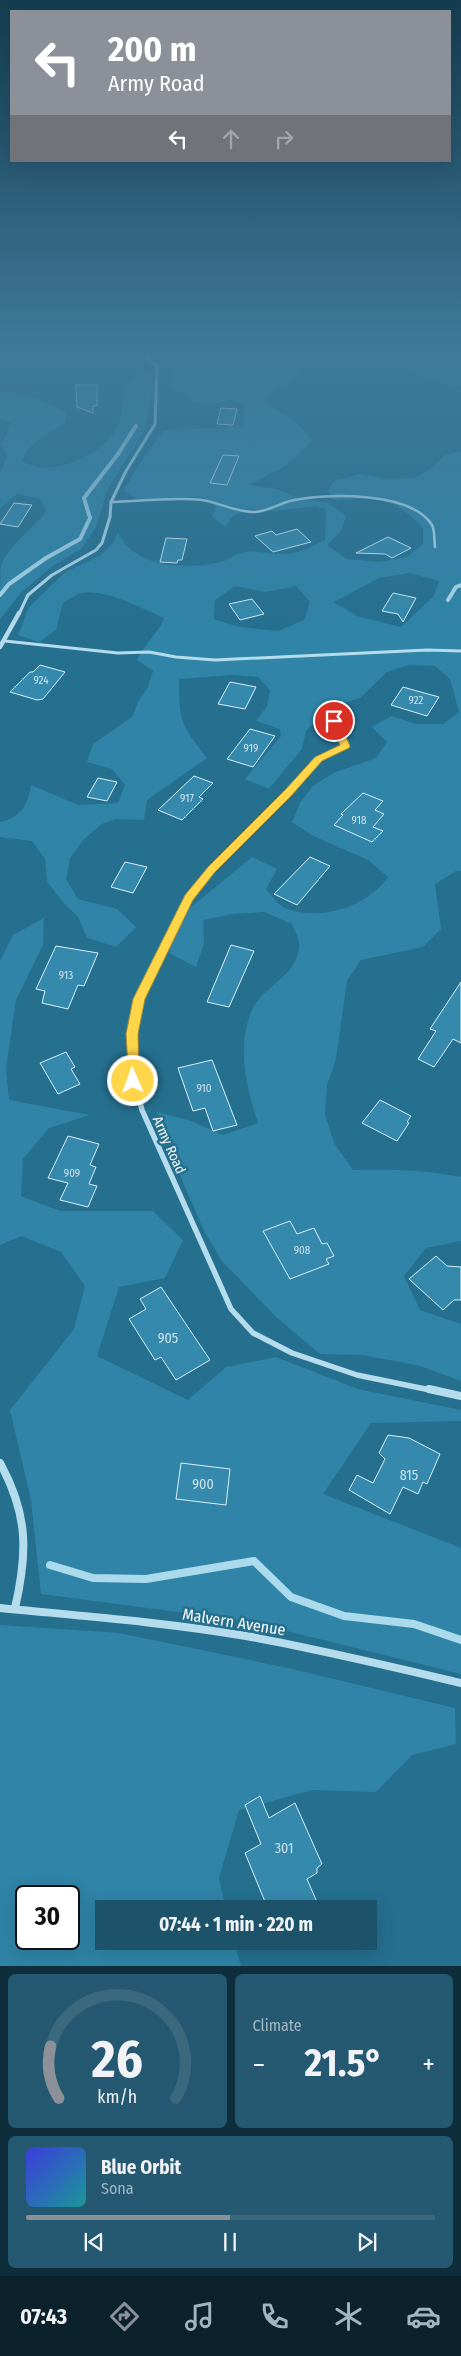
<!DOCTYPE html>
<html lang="en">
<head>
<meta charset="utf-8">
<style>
  body { margin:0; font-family:"Fira Sans Condensed",sans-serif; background:#255971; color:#f1f3f6; height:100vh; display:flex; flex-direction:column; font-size:19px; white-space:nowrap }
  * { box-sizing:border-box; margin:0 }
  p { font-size:16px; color:#a0b6c1 }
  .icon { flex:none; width:28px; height:28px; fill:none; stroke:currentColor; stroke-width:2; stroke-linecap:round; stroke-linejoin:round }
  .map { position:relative; height:1966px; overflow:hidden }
  .drawer { display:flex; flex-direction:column; gap:8px; padding:8px; background:#0f2e3b; flex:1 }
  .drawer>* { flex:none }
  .guide { position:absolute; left:10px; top:10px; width:441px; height:152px; border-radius:0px; box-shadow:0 5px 20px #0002; background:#8c9099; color:#fff; overflow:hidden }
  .speed { position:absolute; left:15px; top:1885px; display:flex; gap:10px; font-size:25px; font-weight:700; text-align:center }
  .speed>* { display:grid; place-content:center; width:65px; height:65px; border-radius:50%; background:#1c536b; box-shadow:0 5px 20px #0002; line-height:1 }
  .speed .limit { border:2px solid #111; border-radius:8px; background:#fff; color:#111 }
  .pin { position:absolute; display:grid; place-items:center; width:42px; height:42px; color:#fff; margin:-21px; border:2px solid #fff; border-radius:50%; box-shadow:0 1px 5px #0007 }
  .me { position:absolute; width:55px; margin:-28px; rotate:358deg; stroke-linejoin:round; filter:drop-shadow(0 0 4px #0008) }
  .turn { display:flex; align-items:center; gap:18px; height:105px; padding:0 15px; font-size:22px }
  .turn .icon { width:65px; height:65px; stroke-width:2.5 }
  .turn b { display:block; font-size:35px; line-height:42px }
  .lanes { display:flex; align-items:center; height:48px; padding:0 15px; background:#0003; justify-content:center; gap:25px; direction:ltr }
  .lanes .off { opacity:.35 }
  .big { font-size:38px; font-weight:700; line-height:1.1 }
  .drawer .tile { flex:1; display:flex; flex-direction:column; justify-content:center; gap:8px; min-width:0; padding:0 18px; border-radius:8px; background:#255971 }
  .drawer .dial { align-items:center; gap:0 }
  .dial svg { height:130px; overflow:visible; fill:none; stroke:#3a697e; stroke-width:7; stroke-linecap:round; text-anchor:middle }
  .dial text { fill:#f1f3f6; stroke:none }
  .song { display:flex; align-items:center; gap:15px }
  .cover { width:60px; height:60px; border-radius:8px; background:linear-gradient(135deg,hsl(240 70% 55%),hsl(180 70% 35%)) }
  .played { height:5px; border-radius:2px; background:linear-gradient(90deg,#8c9099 50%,#3a697e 50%) }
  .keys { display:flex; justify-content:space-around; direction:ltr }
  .heat { display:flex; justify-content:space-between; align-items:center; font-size:28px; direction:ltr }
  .drawer .tiles { flex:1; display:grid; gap:8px; grid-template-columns:1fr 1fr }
  .tile:last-child { grid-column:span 2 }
  .trip { position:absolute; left:95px; top:1900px; width:282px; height:50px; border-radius:0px; background:#1c536b; box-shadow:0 5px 20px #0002; font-weight:700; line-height:50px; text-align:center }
  .tab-bar { display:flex; height:80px; justify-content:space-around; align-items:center; background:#0b212b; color:#a0b6c1 }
  .tab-bar .icon { width:35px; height:35px }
  .tab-bar .selected { color:#8c9099 }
  .tab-bar b { font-size:22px; color:#f1f3f6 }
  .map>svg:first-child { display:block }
</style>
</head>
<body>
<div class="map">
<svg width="461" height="1966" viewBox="0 0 461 1966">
  <rect width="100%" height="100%" fill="#256f8f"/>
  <g fill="#2f84a7" fill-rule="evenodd">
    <path d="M203,356H298L304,363C295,382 279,387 262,397C272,409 278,410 290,418C299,424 305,432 312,441L287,465L249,485L276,489L300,498L328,503L346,516L341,531L327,545L347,559L378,562L407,557L423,544V528C391,494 376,498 333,500L328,491L334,481L359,474L387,479L415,478L432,468L443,456L461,451V871H456L435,884L441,929L423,947L361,960L347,981L336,1059L327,1085L325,1114L334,1143L353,1170C390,1169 425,1170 461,1177V1241L426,1248L404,1276L420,1310L461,1324V1381L420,1366L363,1355L320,1354L276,1317L222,1261L204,1231L165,1141L157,1112L191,1121L223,1135L258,1123C246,1088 237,1047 251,1012C262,985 298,977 299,946C300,939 294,930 292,924L264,912L233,914L203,920L204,943L196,967L169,953L177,929L190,908L252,857L277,869L266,889C271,894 278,905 285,908C320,922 367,907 388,877L368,860L313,836L292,822L300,803L313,786L333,773L376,758L387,742L372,727L391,716L416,724H443L459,712L450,679L435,666L409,665L387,672L360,698L337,705L319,717L306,731L302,749L269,789L245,779L281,736L280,729L256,721L267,706L270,690L258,677L232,675L179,679C179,723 181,724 207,758L147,800L144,820L115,819L102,824L83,840L70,859L66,879L78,899L117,909L136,927L116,947L87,938L78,917L61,900L47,881L45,859L32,841L0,837V822C21,818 28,804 31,785L78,805L118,803L125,785L112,769L87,762L93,744L132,717L138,702L148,687L153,671L137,660C145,643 158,634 164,618C143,609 104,588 81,593C75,595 69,600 63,602L56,630L39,642L18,635L29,607L64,573L101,555L113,543L118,532C133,568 189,571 223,561C229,560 234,555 240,553C254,549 272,555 286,554C299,554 313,546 325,540L326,510L316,506L274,511L251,509L233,516L225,527L212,517L216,506L202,497L137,499L124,490L136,469L163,431C190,427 217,431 244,425V406L232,400L214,404L194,403L188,395L173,389L172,371L183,362L197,361ZM409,573L439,581L433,597L401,627L357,616L334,602L379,578ZM235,586L266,592L296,586L310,602L304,620L278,631L239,627L214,619L215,600Z"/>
    <path d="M407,356H461L458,359L461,364V386C437,383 417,377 397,363Z"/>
    <path d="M148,371L153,383L145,430L108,488L96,527L81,549L51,567L20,594L0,619C0,608 0,572 1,565C10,544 32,530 46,511L40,499L17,494L0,508V473L7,456L1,445L12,422L0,419V392C31,391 41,401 67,412L65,423C47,434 29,442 22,462C29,464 38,468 45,468C69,467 98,454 113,434C131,411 112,386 148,371Z"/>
    <polygon points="44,918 43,945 16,1000 6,1068 9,1100 90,1115 49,1128 23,1159 21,1196 60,1211 153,1211 183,1240 165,1278 119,1287 97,1356 188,1400 226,1367 276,1357 358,1389 461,1410 461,1421 371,1423 323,1494 461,1548 461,1674 246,1621 41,1594 31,1500 10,1410 74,1329 85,1286 61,1252 21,1236 0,1245 0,961 13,935"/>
    <path d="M0,1625L119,1633L288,1668L455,1708L456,1744L412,1755L376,1792L312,1790L239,1810L219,1878L226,1909H104V1941H234L241,1966H0ZM26,1896H69V1939H26Z"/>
  </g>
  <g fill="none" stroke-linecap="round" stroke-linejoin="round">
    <g stroke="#aadaec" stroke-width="4">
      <polyline points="0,595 9,584 46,558 80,539 90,518 84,498 118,454 136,426"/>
      <polyline points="448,600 456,587 461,585"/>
    </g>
    <polyline stroke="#aadaec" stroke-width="8" points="50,1565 93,1578 146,1579 254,1561 291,1597 344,1616 414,1624 461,1640"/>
  </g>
  <g fill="#3589ac" stroke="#daf0f9">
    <polygon points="76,385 97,385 97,406 93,406 93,413 77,407"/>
    <polygon points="221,408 237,409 233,425 217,424"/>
    <polygon points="223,455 239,456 227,485 210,483"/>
    <polygon points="14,503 32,505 18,527 0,524"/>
    <polygon points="297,529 311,542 273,552 255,536 272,531 276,535"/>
    <polygon points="388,537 411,548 392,558 385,554 356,553"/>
    <polygon points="166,538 187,539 182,560 178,560 177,563 160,562"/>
    <polygon points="393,593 416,598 403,622 398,614 382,611"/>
    <polygon points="252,599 264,614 240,620 229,604"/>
    <polygon points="40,665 65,672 43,699 37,700 10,692 30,672 33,672"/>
    <polygon points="230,682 256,687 245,709 218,704"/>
    <polygon points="403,687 417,691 439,697 427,716 391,705"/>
    <polygon points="250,729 275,736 253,767 227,759"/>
    <polygon points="194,776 213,783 199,797 203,799 182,820 158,810"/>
    <polygon points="98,778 117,782 107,801 87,797"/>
    <polygon points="363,793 383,801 375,810 384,814 373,827 383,831 372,842 334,825 343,815 341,814"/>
    <polygon points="310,857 330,866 297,905 274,894"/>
    <polygon points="125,862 147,867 133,893 111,887"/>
    <polygon points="231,945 254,951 229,1007 207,1002"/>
    <polygon points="56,946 98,953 84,986 78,985 68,1009 42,1003 45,991 36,989"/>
    <polygon points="461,982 461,1043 453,1039 434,1067 418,1059 436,1031 430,1029"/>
    <polygon points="66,1052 75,1067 71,1069 80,1084 58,1094 40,1063"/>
    <polygon points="212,1060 237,1125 213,1131 205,1108 193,1111 178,1068"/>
    <polygon points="380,1100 411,1116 407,1122 409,1123 397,1141 362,1123"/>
    <polygon points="68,1136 99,1144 90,1165 96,1167 89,1184 97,1186 88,1207 60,1200 68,1183 48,1178"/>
    <polygon points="290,1221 297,1234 314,1228 322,1244 327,1243 334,1256 326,1259 329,1264 290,1279 263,1231"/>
    <polygon points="436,1256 447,1266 461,1267 461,1300 454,1300 443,1310 409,1279"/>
    <polygon points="161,1287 210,1360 176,1380 161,1357 155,1360 129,1319 146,1309 140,1299"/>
    <polygon points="388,1435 409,1438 440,1454 427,1484 423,1482 418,1494 403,1487 390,1514 349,1490 357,1475 373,1483 385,1459 379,1453"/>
    <polygon points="181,1463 230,1469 226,1505 176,1499"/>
    <polygon points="260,1796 269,1818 295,1803 322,1864 317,1868 317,1873 307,1879 320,1909 268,1909 245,1853 261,1844 245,1805"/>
  </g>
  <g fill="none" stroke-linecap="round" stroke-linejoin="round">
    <path stroke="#b5dcec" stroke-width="2.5" d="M111,502C139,501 176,497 202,500C220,503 236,512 254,512C267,512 278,504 290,501C324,493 411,491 432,525C435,530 434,541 435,547"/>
    <polyline stroke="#b5dcec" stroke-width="3" points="5,641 118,653 149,652 176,657 215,660 427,650 461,651"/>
    <polyline stroke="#b5dcec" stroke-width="3" points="19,614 28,595 52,575 96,550 102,543 110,517 111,502 126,471 155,424 157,367 146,356"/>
    <g stroke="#b5dcec" stroke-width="4.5">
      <polyline points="0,647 19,613"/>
      <polyline points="163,950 189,898 212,869 289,792 318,759 346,746 334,721"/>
    </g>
    <path stroke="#b5dcec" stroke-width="5.5" d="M164,949C152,972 135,997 132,1023C128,1052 134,1083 142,1110L231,1309L253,1333L292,1353L357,1375L435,1391"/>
    <g stroke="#b5dcec" stroke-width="8">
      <polyline points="429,1389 461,1396"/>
      <path d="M0,1463C28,1514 28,1552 15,1608"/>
      <path d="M0,1608C82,1616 164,1622 246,1636C318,1649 389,1666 461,1683"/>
    </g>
  </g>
  <linearGradient id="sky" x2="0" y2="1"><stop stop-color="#143d4f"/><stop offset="0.56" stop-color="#407a9b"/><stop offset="1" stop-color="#407a9b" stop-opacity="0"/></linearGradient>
  <rect width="461" height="631" fill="url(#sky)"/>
  <polygon fill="#ffd54a" stroke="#a68a30" points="334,718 339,721 350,746 349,748 322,761 292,795 215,872 193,900 145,999 138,1034 139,1081 133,1086 129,1084 126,1034 133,999 185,895 208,867 285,790 315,757 340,745 330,721"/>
  <g text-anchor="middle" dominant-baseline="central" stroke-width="5" stroke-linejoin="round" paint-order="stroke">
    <g font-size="11" fill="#cce2ea">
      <text x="41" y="680">924</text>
      <text x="416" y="700">922</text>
      <text x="251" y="748">919</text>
      <text x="187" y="798">917</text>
      <text x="359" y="820">918</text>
      <text x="66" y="975">913</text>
      <text x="204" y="1088">910</text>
      <text x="72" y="1173">909</text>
      <text x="302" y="1250">908</text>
    </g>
    <g font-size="14" fill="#fff" stroke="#256f8f">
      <text transform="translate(169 1145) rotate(66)">Army Road</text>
    </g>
    <g font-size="14" fill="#cce2ea">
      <text x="168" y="1338">905</text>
      <text x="409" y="1475">815</text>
      <text x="203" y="1484">900</text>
      <text x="284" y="1848">301</text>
    </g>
    <g font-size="16" fill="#fff" stroke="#256f8f">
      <text transform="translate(234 1622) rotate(9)">Malvern Avenue</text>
    </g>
  </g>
</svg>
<div class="speed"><div class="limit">30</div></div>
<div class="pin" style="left:334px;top:721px;background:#d93025"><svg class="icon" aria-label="arrive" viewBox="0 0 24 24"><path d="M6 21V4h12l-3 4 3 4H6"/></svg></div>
<svg class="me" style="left:133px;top:1081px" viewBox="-20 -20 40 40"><circle r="17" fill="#ffd54a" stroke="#fff" stroke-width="3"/><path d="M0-11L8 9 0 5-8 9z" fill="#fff"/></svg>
<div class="trip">07:44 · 1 min · 220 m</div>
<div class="guide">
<div class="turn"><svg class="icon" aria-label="left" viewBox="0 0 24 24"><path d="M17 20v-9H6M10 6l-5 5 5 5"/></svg><div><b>200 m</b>Army Road</div></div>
<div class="lanes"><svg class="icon" aria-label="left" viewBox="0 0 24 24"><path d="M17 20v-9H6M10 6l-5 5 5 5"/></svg><svg class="icon off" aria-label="ahead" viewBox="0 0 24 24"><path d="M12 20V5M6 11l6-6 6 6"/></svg><svg class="icon off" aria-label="right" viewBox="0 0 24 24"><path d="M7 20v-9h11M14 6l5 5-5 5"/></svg></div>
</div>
</div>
<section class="drawer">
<div class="tiles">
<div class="tile dial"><svg viewBox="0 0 100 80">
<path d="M14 69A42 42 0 1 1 86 69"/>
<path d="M14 69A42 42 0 0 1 9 37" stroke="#8c9099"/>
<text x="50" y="56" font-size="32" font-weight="700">26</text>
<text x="50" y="72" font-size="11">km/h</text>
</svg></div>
<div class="tile"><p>Climate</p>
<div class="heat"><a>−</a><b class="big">21.5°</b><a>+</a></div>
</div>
<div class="tile">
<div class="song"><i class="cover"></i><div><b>Blue Orbit</b><p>Sona</p></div></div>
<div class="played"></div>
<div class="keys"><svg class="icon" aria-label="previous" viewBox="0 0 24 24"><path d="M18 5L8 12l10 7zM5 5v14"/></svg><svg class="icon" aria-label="pause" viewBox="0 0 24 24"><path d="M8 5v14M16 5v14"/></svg><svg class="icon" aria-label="next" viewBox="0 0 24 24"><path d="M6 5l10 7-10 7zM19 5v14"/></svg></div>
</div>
</div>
</section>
<nav class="tab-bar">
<b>07:43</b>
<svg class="icon selected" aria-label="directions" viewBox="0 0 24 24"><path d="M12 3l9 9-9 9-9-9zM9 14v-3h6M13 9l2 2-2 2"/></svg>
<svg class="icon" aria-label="music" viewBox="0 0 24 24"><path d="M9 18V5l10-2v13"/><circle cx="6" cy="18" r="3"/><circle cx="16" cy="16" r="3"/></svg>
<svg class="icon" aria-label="phone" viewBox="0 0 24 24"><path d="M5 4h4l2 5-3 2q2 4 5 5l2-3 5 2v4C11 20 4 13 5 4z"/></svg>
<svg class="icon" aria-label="climate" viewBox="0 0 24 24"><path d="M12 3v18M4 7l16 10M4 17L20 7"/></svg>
<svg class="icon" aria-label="car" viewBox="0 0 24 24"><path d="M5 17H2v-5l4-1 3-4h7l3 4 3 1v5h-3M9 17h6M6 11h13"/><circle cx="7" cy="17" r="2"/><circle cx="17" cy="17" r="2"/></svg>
</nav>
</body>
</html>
